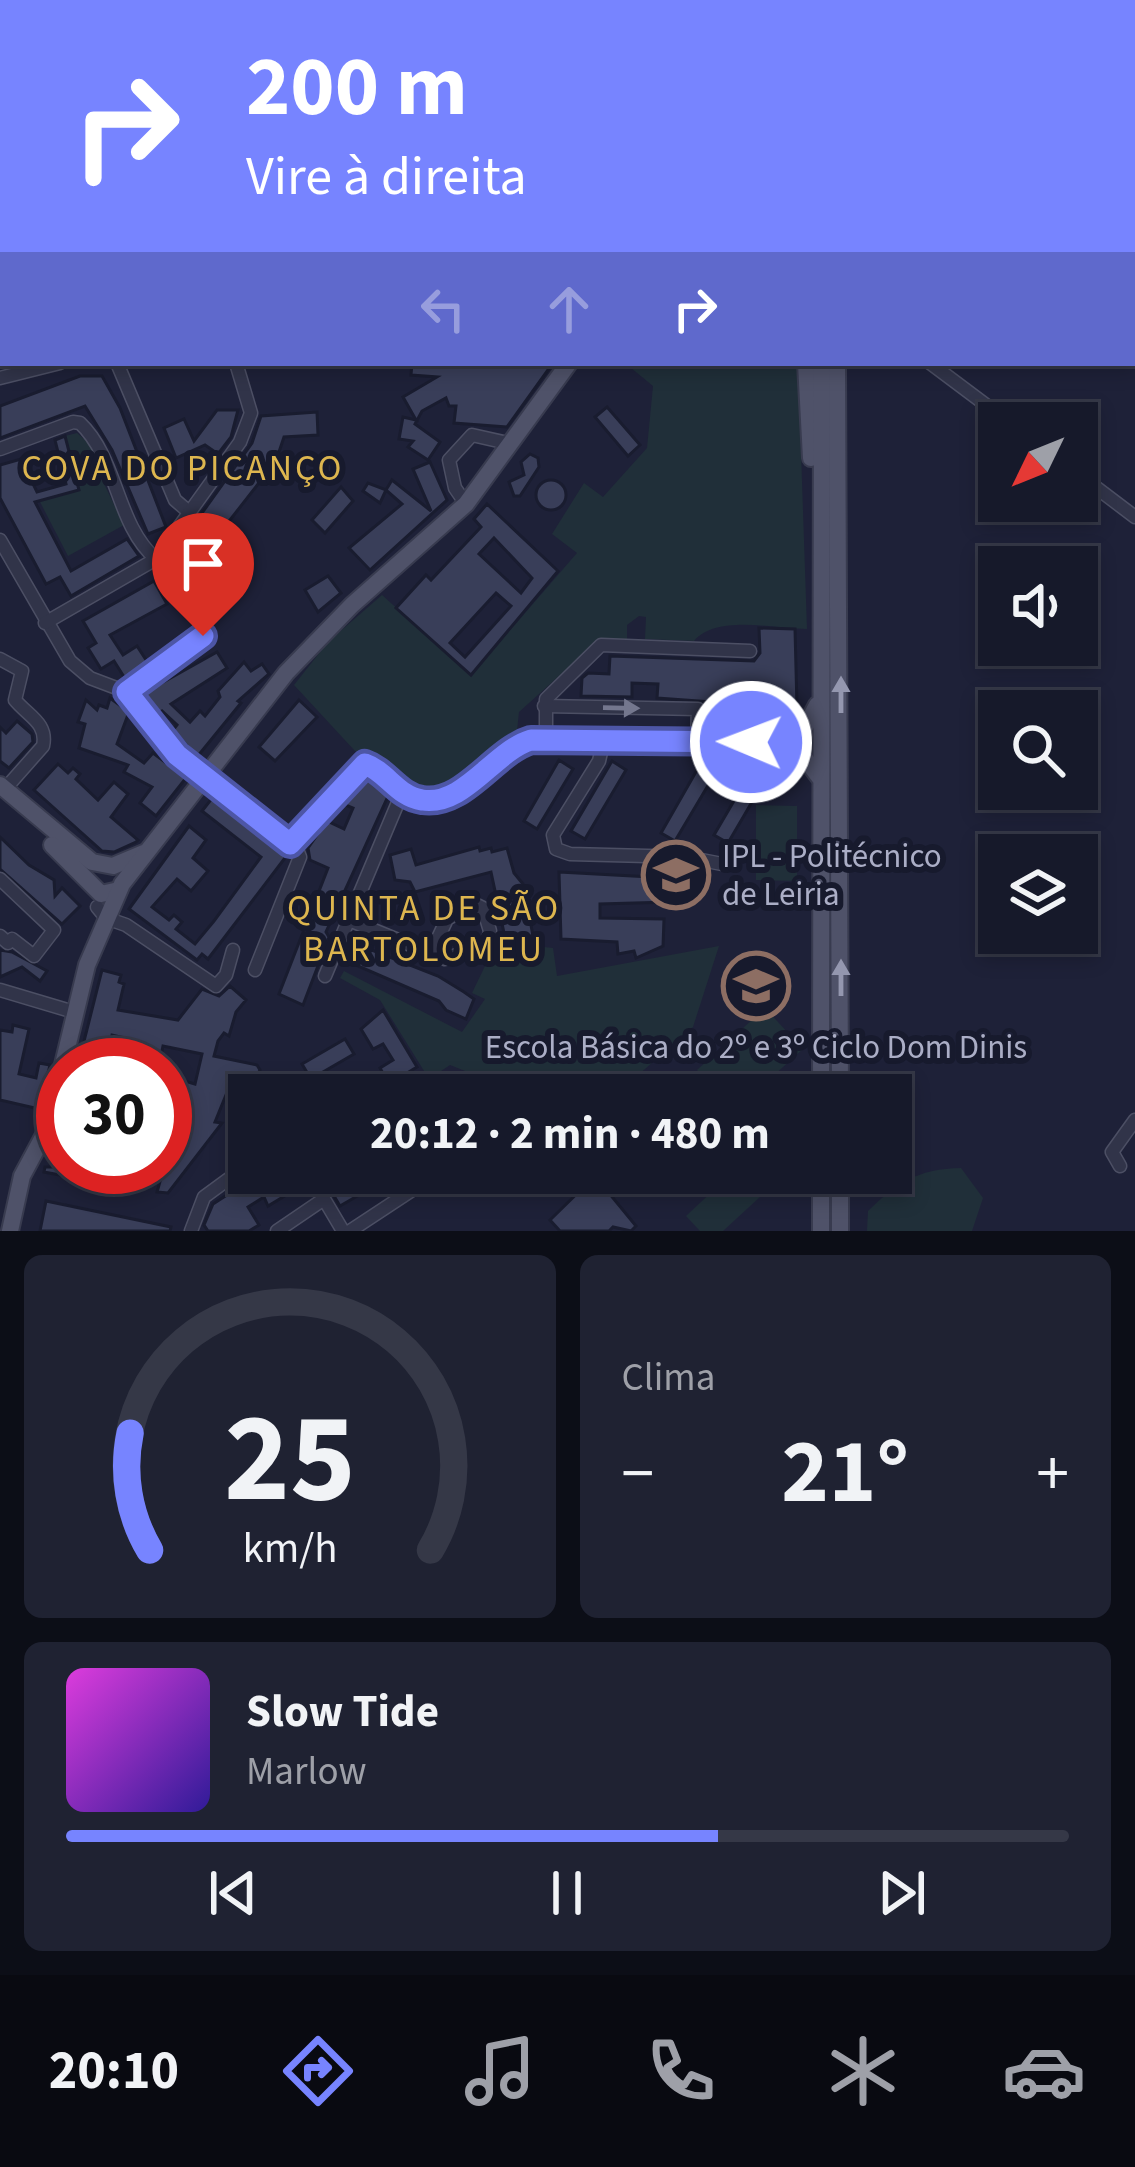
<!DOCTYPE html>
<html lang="pt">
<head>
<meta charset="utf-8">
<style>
  body { margin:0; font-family:"Source Sans 3",sans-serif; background:#1f2232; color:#f1f3f6; height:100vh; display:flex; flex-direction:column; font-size:45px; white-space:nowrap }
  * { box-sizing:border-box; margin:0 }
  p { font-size:39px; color:#9ea0a8 }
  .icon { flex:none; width:66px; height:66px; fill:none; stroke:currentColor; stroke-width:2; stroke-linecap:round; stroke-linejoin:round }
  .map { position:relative; height:1231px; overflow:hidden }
  .side { display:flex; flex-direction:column; gap:24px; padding:24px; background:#0c0e17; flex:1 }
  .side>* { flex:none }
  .banner { position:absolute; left:0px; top:0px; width:1137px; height:366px; box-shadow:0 6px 18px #0003,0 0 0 3px #353847; background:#7784ff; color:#fff; overflow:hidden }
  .needle { width:78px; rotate:227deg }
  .controls { position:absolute; left:978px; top:402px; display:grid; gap:24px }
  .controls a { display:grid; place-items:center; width:120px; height:120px; border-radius:0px; background:#16192a; box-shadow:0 6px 18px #0003,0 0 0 3px #353847; font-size:60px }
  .speed { position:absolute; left:36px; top:1038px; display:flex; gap:24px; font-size:60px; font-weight:700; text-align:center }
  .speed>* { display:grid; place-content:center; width:156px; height:156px; border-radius:50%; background:#16192a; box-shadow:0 6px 18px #0003,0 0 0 3px #353847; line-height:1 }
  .speed .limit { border:18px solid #d22; background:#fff; color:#111 }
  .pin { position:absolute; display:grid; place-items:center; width:102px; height:102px; color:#fff; margin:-123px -51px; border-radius:50% 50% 50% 0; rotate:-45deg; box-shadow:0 0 12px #0007 }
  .pin .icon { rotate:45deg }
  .me { position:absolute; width:132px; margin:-66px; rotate:271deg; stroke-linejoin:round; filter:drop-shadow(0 0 9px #0008) }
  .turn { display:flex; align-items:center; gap:42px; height:252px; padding:0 48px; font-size:54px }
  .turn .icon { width:156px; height:156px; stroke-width:2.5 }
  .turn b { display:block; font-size:84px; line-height:102px }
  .lanes { display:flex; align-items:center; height:114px; padding:0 48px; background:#0003; justify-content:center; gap:60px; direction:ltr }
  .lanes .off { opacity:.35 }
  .big { font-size:90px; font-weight:700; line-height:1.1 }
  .side .card { flex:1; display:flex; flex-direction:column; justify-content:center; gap:18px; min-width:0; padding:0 42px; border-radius:18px; background:#1f2232 }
  .side .dial { align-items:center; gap:0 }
  .dial svg { height:312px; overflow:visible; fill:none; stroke:#353847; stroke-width:7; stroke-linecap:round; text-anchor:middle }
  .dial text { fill:#f1f3f6; stroke:none }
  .song { display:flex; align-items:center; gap:36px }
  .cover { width:144px; height:144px; border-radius:18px; background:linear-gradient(135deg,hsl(300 70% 55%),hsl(250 70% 35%)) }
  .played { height:12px; border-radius:6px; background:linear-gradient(90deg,#7784ff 65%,#353847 65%) }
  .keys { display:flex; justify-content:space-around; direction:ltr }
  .heat { display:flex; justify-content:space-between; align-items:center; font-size:66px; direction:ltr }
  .side .tiles { flex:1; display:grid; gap:24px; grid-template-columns:1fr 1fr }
  .card:last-child { grid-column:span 2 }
  .trip { position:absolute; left:228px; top:1074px; width:684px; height:120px; border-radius:0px; background:#16192a; box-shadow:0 6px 18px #0003,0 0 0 3px #353847; font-weight:700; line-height:120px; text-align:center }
  .dock { display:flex; height:192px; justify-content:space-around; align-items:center; background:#090a11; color:#9ea0a8 }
  .dock .icon { width:84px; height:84px }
  .dock .on { color:#7784ff }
  .dock b { font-size:54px; color:#f1f3f6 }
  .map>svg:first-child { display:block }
</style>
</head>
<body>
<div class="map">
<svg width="1135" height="1231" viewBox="0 0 1135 1231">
  <rect width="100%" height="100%" fill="#1e2138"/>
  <g fill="#202f39">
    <polygon points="56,0 521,0 66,3"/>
    <path d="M625,363H798L807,629C774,629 717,614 694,641L645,639L646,617L639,616L627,625V639L599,640L519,712L517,731L449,783L420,792L400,781L377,758L355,751L294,685L328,642L382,595L471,675L577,553L552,534L584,483L603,497L647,448L653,386Z"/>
    <polygon points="77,433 92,446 96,458 93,461 124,525 68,556 39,500 79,490 65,436"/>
    <polygon points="756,805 797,806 797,881 756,880"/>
    <polygon points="535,946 553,948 557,976 719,946 693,1027 621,1090 525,1095 450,1065 429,1079 380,1000 340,978 344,971 462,1032 485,999 472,993 485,966"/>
    <polygon points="765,1008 803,1049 752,1095 720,1095 697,1070"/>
    <path d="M961,1168L983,1198L972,1231H867L868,1211C898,1182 918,1169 961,1168Z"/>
    <polygon points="732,1173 740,1173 761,1196 723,1231 700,1231 686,1216"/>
  </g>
  <g fill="#393e59" stroke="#191c2f" stroke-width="3" fill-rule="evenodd">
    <polygon points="412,363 473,366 553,363 507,427 454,423 456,406 449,406 446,398 422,411 415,424 440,442 428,460 408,447 413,441 399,439 403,417 416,420 403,397 437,377 411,375"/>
    <polygon points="80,376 102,376 120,408 166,527 148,534 112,450 85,406 0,438 0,406"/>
    <polygon points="607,407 640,445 628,456 595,417"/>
    <polygon points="217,410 238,410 231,437 218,454 205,445 176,458 164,428 184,419 194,441"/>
    <polygon points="317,412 318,435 284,437 276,461 198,561 228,594 212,610 198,596 189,603 177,587 195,573 172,555 252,443 261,416"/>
    <polygon points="65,436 79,490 35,502 71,571 127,539 139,556 71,596 60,577 46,584 0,498 0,465 21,459 37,492 66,484 55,440"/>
    <polygon points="530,454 538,458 539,467 520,496 514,496 509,482 524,475 521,462"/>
    <polygon points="430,462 447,500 370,570 349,548 402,504 386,490 380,503 363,491 368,483 386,490 392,480 431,511 413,469"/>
    <circle cx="551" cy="495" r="15"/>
    <polygon points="341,487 353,501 325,533 312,520"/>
    <path d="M487,504L558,571L471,675L396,608L426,575L431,580L481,527L474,519ZM494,538L532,578L521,593L479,554ZM496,593L511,606L465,657L450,643Z"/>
    <polygon points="328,576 341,593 318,612 305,590"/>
    <polygon points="154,581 167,604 110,635 123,655 137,646 148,663 126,680 114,661 101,669 88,648 96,643 83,621"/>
    <polygon points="759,628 795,629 797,708 657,698 658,684 632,683 632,697 581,696 582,678 588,673 609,674 610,656 754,661 760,653"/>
    <polygon points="217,652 227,668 171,704 190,722 200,711 205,716 220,697 218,691 244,662 251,671 262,664 269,674 238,701 241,703 197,757 173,730 177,725 162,711 158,714 142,694"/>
    <polygon points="110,698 129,712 117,744 144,763 153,753 186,778 156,816 140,803 152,787 124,772 128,765 79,748 85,724 78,722 86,700 97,710 99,705 107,708"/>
    <polygon points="299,700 317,717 275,761 259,747"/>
    <polygon points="17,721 32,734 33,742 9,768 0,761 0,727 6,733"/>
    <polygon points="559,760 573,769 537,829 524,821"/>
    <polygon points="612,761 626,770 585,839 571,831"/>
    <polygon points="701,763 716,772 675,841 661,833"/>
    <polygon points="58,764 68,773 73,768 80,774 76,779 98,800 114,782 128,794 111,817 138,840 136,842 114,852 102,851 34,790"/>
    <polygon points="755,765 769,773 728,843 714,835"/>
    <polygon points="367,778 389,794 326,932 329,937 303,1005 279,994 328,868 310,860 308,848 327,821 344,829 353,808 343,804"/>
    <polygon points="213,797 288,854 208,959 202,954 197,960 129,909 189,826 206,840 193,858 208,871 191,891 177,879 152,907 169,920 174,915 182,922 176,929 195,944 214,921 261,857 202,811"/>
    <polygon points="0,837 29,865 54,880 55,896 62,888 80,906 62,924 0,869"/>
    <polygon points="479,847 480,851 491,848 492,852 507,848 514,873 523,884 535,946 511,953 507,947 491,872 415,892 410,882 395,880 390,855 411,849 416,865"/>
    <polygon points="559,872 669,878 670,902 600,904 600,918 664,919 663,946 636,958 634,951 618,954 617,942 561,939"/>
    <polygon points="359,945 438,976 464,992 474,999 466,1019 446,1010 439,1001 351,963"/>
    <polygon points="0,950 12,952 47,971 40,981 22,967 0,977"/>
    <polygon points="102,970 121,975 119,982 124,984 118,1010 178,1020 202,989 219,996 230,986 246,1000 236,1012 229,1036 224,1033 218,1041 214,1056 257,1065 260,1070 249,1091 228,1090 215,1122 222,1123 168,1193 157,1192 177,1122 184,1115 185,1081 195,1084 202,1054 163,1046 159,1065 129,1065 129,1039 112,1035 105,1065 78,1065"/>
    <polygon points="383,1010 417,1067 389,1084 380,1068 393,1060 383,1044 373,1049 361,1029"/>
    <polygon points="13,1025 29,1029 19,1074 36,1078 39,1063 50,1065 39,1109 0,1100 0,1030 12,1032"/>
    <polygon points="345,1039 354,1054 323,1072 337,1095 300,1095 315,1086 302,1064"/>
    <polygon points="58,1147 63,1147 63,1167 128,1167 124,1187 44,1172 45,1167 55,1167"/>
    <polygon points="261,1173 397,1173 340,1206 321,1174 268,1206 264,1197 248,1207 259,1225 249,1231 208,1231 204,1225 213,1204"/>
    <polygon points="595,1176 636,1226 631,1231 613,1227 609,1231 560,1231 550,1220"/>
    <polygon points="46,1201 171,1227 170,1231 40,1231"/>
  </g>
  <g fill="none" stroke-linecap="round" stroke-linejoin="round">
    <defs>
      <g id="minor">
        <polyline points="665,0 667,3"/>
        <polyline points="752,0 753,3"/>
        <polyline points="1094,0 1097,3"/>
        <polyline points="597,3 597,0"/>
        <polyline points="1134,64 1135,64"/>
        <polyline points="1134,194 1135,193"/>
        <polyline points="117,363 175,500 189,512"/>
        <polyline points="930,363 1010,423"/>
        <polyline points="0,378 60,363"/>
        <path d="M0,449L73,422L80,423C118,459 116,525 156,559"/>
        <polyline points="1077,473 1135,517"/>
        <polyline points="466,504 455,488 449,460 472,435 512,444"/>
        <polyline points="0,540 70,661 90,678 127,692 177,755 286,843 294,842"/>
        <polyline points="45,623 156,559 240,442 251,413 236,363"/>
        <path d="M0,659L22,671L15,700C28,716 48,723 43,746L5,789"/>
        <polyline points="127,692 203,636"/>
        <polyline points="544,706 698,709 697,741"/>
        <polyline points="546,738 546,699 601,645 750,651"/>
        <polyline points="604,739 599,761 553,835 556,849 570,854 686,857 722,864"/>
        <path d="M294,842L365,764C387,771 397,797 422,800C464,807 494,751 531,740L776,743"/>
        <polyline points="0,879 54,930 34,956 12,939 8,943 0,936"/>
        <polyline points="97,907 106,918 126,925 216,986 226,975 233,950"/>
        <polyline points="349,920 445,959 487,944 490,931 483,908 475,904 447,919 431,953"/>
        <polyline points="255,970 300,857 294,842"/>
        <polyline points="325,976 402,793"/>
        <polyline points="0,990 74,1012"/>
        <polyline points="418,1079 427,1095"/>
        <polyline points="165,1110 174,1112"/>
        <polyline points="1120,1166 1112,1152 1135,1120"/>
        <polyline points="191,1231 204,1197 249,1164"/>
        <polyline points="277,1231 324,1199 343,1231"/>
        <polyline points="350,1231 438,1173"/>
      </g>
      <g id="major">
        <polyline points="770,0 771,3"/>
        <polyline points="785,0 787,3"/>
        <polyline points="800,0 801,3"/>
        <polyline points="930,3 933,0"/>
        <polyline points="806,363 811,458"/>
        <polyline points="837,363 840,1095"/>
        <polyline points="776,743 804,729 817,705"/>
        <polyline points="777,743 800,752 819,777"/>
        <polyline points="0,785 92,862 113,866 144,853"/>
        <polyline points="52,845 101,894 119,890"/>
        <polyline points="821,1095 822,363"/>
        <polyline points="10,1231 22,1176 44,1135 53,1106 87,965 122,884 286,673 352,605 466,504 569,363"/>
        <polyline points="821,1231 821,1173"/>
        <polyline points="840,1231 840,1173"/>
      </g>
    </defs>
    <use href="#minor" stroke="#4c4f64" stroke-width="15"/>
    <use href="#major" stroke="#383b4f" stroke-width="20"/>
    <use href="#minor" stroke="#313449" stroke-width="12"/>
    <use href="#major" stroke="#4f5269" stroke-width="16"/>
  </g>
  <defs><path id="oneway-solid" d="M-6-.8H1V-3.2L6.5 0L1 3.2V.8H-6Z" transform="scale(3)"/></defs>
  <g fill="#9497af">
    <use href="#oneway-solid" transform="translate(841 695) rotate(-90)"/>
    <use href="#oneway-solid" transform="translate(841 978) rotate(-90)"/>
  </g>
  <use fill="#74778e" href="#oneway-solid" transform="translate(621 708) rotate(1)"/>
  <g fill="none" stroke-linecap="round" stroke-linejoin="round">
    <defs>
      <path id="route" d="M203,636L127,692L177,755L290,844L365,764C386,771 398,797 422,800C464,807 494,751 531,740L751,742"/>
    </defs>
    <use href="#route" stroke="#4d56a6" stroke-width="30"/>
    <use href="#route" stroke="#7784ff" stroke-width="21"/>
  </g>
  <defs>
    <symbol id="university-ring" viewBox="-11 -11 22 22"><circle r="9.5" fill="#171a2d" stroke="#8d6e63" stroke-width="1.5"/><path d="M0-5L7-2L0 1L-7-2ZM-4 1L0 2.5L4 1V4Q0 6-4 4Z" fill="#8d6e63"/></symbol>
    <symbol id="school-ring" viewBox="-11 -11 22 22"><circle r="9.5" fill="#171a2d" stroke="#8d6e63" stroke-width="1.5"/><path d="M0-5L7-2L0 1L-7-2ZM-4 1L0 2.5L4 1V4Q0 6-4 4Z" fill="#8d6e63"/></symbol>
  </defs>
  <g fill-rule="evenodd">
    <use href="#university-ring" x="638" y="837" width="76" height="76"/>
    <use href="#school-ring" x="718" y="948" width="76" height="76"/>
  </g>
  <g text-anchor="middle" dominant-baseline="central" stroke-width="12" stroke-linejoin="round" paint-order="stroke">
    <g font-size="33" fill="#abaec6" stroke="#171a2d" text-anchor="start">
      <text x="722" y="856">IPL - Politécnico<tspan x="722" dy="38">de Leiria</tspan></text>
      <text x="756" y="1047" text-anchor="middle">Escola Básica do 2º e 3º Ciclo Dom Dinis</text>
    </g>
    <g font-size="36" letter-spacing="3" fill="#ddb64f" stroke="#171a2d">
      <text x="183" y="468">COVA DO PICANÇO</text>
      <text x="424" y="908">QUINTA DE SÃO<tspan x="424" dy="41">BARTOLOMEU</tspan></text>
    </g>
  </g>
</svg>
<div class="controls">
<a><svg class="needle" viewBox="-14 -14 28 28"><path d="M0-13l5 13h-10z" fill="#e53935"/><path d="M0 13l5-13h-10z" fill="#9ea0a8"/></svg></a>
<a><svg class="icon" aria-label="sound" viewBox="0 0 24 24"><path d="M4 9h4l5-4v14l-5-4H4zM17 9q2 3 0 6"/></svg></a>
<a><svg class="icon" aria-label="search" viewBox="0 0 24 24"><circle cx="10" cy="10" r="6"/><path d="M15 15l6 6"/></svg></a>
<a><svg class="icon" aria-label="layers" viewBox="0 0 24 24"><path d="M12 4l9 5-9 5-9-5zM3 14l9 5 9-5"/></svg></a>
</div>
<div class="speed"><div class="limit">30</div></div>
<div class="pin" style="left:203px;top:636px;background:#d93025"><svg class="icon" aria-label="arrive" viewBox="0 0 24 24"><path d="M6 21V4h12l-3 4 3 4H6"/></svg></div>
<svg class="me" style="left:751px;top:742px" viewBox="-20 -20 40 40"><circle r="17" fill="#7784ff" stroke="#fff" stroke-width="3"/><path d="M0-11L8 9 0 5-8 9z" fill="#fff"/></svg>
<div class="trip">20:12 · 2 min · 480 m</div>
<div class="banner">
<div class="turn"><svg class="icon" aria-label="right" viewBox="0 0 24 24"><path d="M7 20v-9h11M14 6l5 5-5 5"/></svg><div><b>200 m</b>Vire à direita</div></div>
<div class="lanes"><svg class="icon off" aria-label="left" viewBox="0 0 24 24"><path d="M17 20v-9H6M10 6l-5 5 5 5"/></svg><svg class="icon off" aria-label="ahead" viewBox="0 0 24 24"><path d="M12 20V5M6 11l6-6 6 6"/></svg><svg class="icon" aria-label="right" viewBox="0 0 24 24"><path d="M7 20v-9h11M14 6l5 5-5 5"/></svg></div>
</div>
</div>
<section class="side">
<div class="tiles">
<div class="card dial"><svg viewBox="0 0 100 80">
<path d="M14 69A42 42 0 1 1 86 69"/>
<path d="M14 69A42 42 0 0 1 9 39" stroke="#7784ff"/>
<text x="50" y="56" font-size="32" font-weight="700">25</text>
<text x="50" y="72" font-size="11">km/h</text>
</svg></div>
<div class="card"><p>Clima</p>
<div class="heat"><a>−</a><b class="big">21°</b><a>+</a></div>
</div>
<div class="card">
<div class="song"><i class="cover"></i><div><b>Slow Tide</b><p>Marlow</p></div></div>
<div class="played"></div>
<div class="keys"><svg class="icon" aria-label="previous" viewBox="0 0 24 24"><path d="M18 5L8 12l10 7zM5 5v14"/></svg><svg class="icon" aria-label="pause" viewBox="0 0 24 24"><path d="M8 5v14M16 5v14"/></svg><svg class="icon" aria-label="next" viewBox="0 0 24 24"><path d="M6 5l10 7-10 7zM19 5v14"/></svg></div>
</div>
</div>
</section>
<nav class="dock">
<b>20:10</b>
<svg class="icon on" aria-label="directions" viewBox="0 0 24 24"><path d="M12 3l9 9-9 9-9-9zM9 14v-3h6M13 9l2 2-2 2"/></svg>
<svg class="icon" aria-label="music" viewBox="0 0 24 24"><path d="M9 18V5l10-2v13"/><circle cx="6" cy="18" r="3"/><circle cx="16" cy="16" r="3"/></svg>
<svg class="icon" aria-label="phone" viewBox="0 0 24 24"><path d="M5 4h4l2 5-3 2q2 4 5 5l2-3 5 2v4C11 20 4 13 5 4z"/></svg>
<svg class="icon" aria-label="climate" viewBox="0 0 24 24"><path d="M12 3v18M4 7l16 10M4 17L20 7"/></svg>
<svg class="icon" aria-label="car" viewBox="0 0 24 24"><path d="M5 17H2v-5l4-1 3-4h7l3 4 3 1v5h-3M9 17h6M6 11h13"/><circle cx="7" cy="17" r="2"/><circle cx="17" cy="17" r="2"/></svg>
</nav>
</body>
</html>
